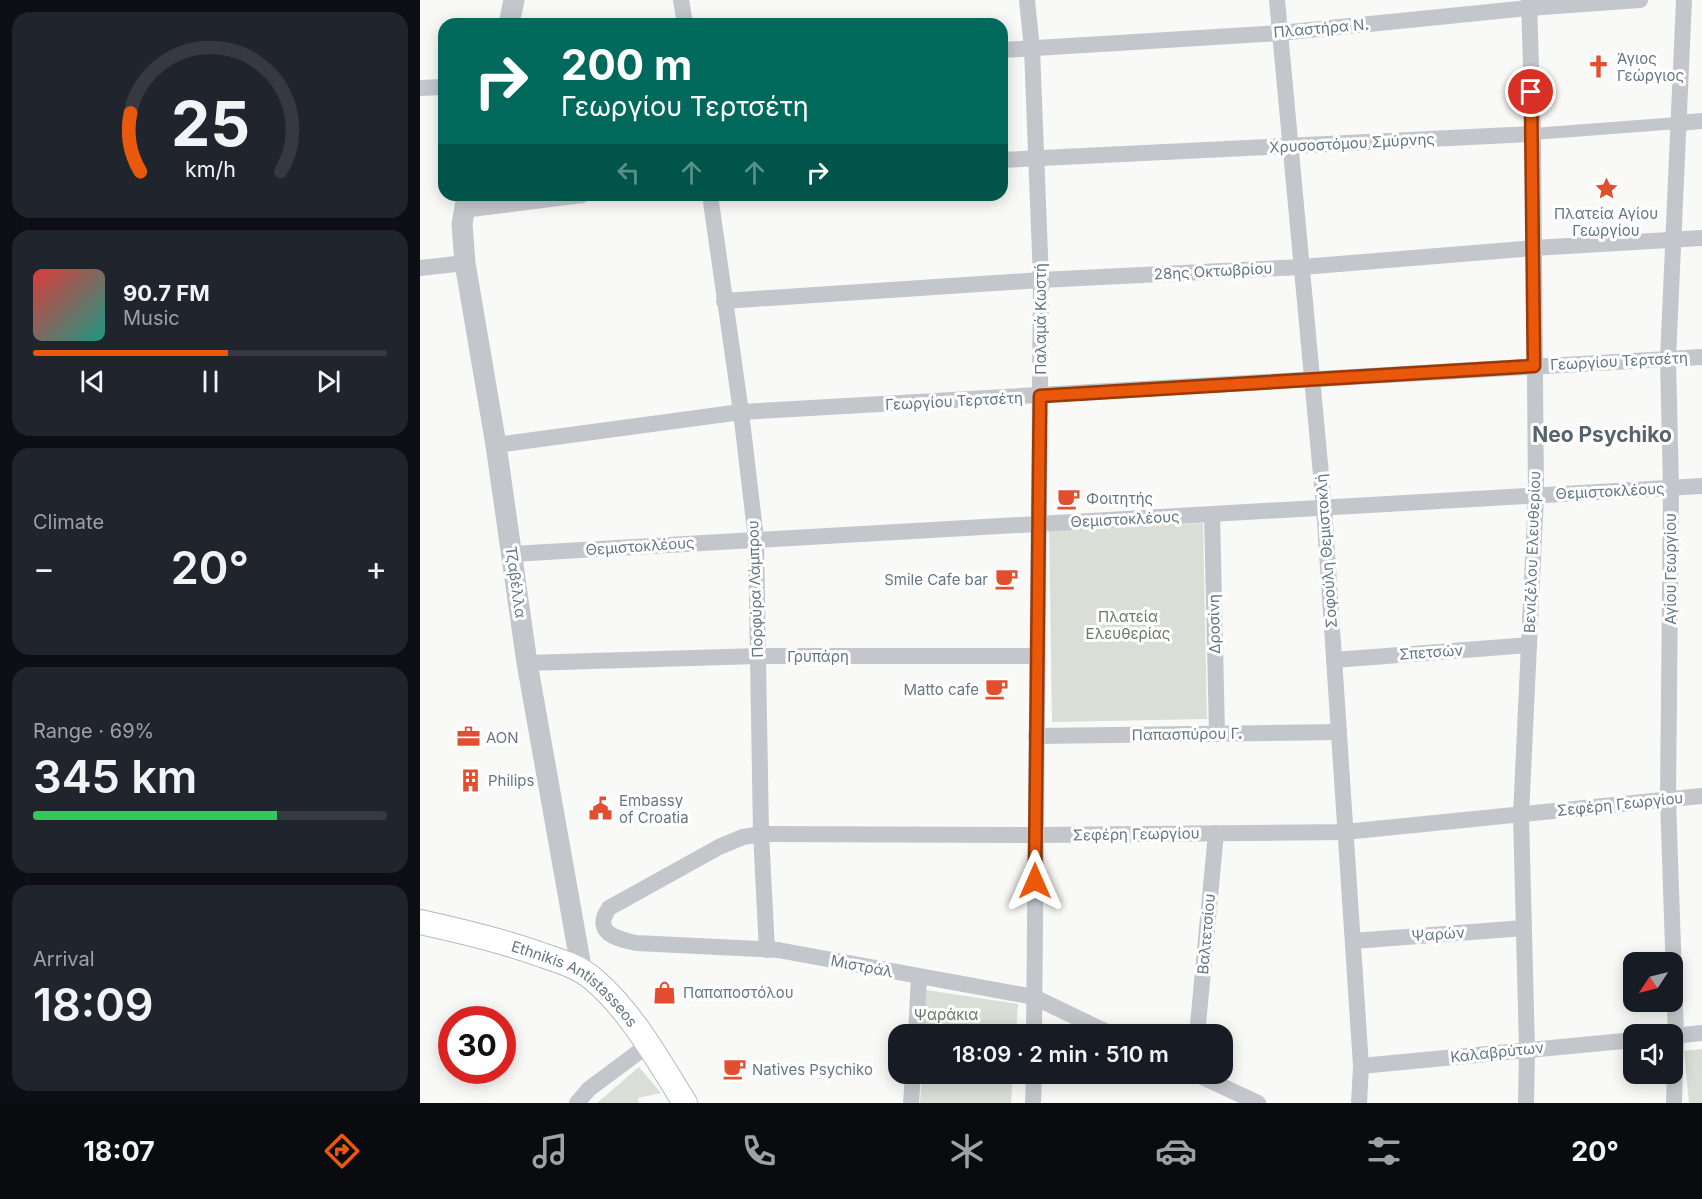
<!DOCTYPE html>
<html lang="en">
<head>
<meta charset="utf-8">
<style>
  body { margin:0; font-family:Inter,sans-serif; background:#20242c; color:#f1f3f6; height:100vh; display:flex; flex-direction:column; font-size:22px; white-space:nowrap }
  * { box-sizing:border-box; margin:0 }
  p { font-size:20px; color:#9ea1a6 }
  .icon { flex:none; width:33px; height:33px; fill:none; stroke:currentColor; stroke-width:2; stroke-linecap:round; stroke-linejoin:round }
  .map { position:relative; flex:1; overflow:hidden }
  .side { display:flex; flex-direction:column; gap:12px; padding:12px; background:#0d0f14; width:420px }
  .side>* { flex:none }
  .hud { position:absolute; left:18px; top:18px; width:570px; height:183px; border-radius:18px; box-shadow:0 3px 15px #0003; background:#00695c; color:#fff; overflow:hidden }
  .needle { width:39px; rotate:235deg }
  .buttons { position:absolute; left:1203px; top:952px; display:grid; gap:12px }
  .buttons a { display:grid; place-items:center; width:60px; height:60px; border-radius:12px; background:#171b24; box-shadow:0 3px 15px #0003; font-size:30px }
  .speed { position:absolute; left:18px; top:1006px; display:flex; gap:12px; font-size:30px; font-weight:700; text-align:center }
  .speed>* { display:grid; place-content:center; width:78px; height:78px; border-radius:50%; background:#171b24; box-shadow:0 3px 15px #0003; line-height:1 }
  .speed .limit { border:9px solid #d22; background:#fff; color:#111 }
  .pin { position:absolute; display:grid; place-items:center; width:51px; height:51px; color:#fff; margin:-26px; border:3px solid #fff; border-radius:50%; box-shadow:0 2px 6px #0007 }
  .me { position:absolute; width:66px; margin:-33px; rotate:0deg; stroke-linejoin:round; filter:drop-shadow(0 0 4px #0008) }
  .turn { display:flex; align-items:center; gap:21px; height:126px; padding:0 24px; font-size:27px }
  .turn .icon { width:78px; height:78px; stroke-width:2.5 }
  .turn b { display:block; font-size:42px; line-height:51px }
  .lanes { display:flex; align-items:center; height:57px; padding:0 24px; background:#0003; justify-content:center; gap:30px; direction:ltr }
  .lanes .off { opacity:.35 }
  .big { font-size:45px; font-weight:600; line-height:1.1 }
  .side .card { flex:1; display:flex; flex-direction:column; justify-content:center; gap:9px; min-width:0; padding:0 21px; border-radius:18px; background:#20242c }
  .side .dial { align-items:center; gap:0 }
  .dial svg { height:156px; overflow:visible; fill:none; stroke:#363941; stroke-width:7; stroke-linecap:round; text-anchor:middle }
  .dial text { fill:#f1f3f6; stroke:none }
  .song { display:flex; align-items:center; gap:18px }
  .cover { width:72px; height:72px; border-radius:9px; background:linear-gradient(135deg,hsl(0 70% 55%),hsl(170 70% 35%)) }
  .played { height:6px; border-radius:3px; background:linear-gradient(90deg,#ea580c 55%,#363941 55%) }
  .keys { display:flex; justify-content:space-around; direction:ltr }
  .heat { display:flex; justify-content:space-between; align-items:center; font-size:33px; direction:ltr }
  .charge { height:9px; border-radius:4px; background:linear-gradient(90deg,#34c759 69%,#363941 0) }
  .trip { position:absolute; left:468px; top:1024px; width:345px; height:60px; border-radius:18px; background:#171b24; box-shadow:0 3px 15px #0003; font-weight:600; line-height:60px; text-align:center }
  .tabs { display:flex; height:96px; justify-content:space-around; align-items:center; background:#090b0e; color:#9ea1a6 }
  .tabs .icon { width:42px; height:42px }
  .tabs .on { color:#ea580c }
  .tabs b { font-size:27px; color:#f1f3f6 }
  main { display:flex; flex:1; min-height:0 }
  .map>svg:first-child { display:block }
</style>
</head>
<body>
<main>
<section class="side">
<div class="card dial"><svg viewBox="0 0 100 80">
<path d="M14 69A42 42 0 1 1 86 69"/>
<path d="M14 69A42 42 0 0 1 9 39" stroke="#ea580c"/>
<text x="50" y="56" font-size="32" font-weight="700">25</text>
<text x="50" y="72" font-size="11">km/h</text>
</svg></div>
<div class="card">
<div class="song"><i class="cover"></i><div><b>90.7 FM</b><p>Music</p></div></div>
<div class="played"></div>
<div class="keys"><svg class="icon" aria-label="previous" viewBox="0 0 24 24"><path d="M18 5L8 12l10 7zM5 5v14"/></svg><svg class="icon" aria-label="pause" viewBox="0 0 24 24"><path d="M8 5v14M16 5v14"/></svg><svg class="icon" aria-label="next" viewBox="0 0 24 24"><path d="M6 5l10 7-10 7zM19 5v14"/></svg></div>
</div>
<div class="card"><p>Climate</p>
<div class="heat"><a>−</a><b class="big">20°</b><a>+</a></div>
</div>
<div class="card"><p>Range · 69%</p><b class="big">345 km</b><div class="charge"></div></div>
<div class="card"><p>Arrival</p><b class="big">18:09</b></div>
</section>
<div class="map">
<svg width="1282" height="1103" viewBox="0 0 1282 1103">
  <rect width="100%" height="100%" fill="#f9f9f7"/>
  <g fill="#daded6">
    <polygon points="783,523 787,719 632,722 629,528"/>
    <polygon points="506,990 598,1004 596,1035 503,1035"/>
    <polygon points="1282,1049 1282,1103 1269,1103 1264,1051"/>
    <polygon points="219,1067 241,1093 218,1098 219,1103 177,1103"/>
    <polygon points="502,1074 593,1074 591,1103 500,1103"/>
  </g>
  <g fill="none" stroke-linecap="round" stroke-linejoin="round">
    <defs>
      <g id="secondary">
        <path id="s1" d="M0,922C41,931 80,940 119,954C137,960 158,966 173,979C212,1012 238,1060 265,1103"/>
      </g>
    </defs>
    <use href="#secondary" stroke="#b3b9be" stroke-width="26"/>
    <polyline stroke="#c3c7cb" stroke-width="12" points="1113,134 1258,123"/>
    <g stroke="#c3c7cb" stroke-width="16">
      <polyline points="261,0 265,24"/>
      <polyline points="607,0 612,49 621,280 614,1035"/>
      <polyline points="857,0 904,507 941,1066 939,1103"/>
      <polyline points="582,50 860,33 1109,8 1220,0"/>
      <polyline points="0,88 24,87"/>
      <polyline points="1258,123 1282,121"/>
      <polyline points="582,160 1113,134"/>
      <polyline points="290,195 321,412 336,539 341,834 347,950"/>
      <polyline points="43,210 162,195"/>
      <polyline points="0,268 45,263"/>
      <polyline points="304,301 621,280 882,267 1114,248 1282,238"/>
      <polyline points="76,445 321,412 1282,357"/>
      <polyline points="792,514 797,734"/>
      <polyline points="92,554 1282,486"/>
      <polyline points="914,660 1109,645"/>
      <polyline points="107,663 338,656 617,656"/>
      <polyline points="616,736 919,732"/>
      <polyline points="933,941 1104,928"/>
      <polyline points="496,1035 499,977"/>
      <path d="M693,1035L614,997L358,950L216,943C197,939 172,933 189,908L299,847L323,837L341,834L615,835L925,832L1282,796"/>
      <polyline points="777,1035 796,833"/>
      <polyline points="1252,1036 1282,1033"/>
      <polyline points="941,1066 1214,1040"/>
      <polyline points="776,1074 838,1103"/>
      <polyline points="157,1103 169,1089 228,1045"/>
      <polyline points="491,1103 493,1074"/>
      <polyline points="613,1103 614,1074"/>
      <polyline points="1106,1103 1107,1049 1101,815 1116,495 1113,134 1109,0"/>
      <polyline points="1254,1103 1256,1036 1248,799 1251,488 1248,359 1264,0"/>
    </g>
    <g stroke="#c3c7cb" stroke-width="21">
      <polyline points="89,24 94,0"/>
      <polyline points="47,195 42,224 45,263 76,445 107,663 160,961 157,968"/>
    </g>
    <use href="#secondary" stroke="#fff" stroke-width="24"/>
  </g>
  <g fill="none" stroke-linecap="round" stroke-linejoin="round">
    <defs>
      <polyline id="route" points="615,881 620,396 1114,366 1111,92"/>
    </defs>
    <use href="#route" stroke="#983908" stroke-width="15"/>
    <use href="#route" stroke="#ea580c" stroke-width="10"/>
  </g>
  <defs>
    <symbol id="church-bare" viewBox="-9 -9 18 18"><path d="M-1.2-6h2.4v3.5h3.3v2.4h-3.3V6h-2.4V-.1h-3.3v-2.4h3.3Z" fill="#e34f2e" stroke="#fff" stroke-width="2.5" paint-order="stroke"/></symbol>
    <symbol id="sight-bare" viewBox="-9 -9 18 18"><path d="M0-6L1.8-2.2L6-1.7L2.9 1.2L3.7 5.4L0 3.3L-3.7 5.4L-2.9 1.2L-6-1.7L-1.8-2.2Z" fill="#e34f2e" stroke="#fff" stroke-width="2.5" paint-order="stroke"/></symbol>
    <symbol id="cafe-bare" viewBox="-9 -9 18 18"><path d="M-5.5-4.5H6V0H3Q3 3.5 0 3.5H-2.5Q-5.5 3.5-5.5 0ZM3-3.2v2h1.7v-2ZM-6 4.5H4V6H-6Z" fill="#e34f2e" stroke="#fff" stroke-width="2.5" paint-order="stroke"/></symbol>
    <symbol id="office-bare" viewBox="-9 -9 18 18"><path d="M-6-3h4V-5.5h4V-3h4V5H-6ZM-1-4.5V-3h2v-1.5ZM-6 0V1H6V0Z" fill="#e34f2e" stroke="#fff" stroke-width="2.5" paint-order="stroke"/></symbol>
    <symbol id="building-bare" viewBox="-9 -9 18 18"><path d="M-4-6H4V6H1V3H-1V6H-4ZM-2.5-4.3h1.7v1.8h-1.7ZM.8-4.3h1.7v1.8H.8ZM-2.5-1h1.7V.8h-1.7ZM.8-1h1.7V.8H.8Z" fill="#e34f2e" stroke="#fff" stroke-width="2.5" paint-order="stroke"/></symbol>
    <symbol id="civic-bare" viewBox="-9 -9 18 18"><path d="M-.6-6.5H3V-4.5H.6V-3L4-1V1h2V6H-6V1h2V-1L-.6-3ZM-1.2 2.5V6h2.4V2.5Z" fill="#e34f2e" stroke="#fff" stroke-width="2.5" paint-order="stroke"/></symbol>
    <symbol id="shop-bare" viewBox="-9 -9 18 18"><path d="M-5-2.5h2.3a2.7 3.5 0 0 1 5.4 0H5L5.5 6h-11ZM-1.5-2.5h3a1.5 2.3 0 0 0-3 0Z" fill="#e34f2e" stroke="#fff" stroke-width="2.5" paint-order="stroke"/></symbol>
  </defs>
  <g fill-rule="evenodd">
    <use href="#church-bare" x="1162" y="50" width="33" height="33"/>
    <use href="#sight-bare" x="1170" y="172" width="33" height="33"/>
    <use href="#cafe-bare" x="632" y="482" width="33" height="33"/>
    <use href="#cafe-bare" x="570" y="562" width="33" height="33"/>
    <use href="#cafe-bare" x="560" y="672" width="33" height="33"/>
    <use href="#office-bare" x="32" y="720" width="33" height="33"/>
    <use href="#building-bare" x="34" y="764" width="33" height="33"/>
    <use href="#civic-bare" x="164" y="792" width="33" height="33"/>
    <use href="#shop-bare" x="228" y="976" width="33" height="33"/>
    <use href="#cafe-bare" x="298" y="1052" width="33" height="33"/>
  </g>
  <g text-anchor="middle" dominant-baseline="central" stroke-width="6" stroke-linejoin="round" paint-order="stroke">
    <g font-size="15" fill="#657782" stroke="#fff">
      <text transform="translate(901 28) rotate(-5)">Πλαστήρα Ν.</text>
      <text transform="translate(932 143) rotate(-3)">Χρυσοστόμου Σμύρνης</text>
      <text transform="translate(793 271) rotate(-3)">28ης Οκτωβρίου</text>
      <text transform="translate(620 319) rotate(-90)">Παλαμά Κωστή</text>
      <text transform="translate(1199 361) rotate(-3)">Γεωργίου Τερτσέτη</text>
      <text transform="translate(534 401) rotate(-3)">Γεωργίου Τερτσέτη</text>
      <text transform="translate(1190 491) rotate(-3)">Θεμιστοκλέους</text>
      <text transform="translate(705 519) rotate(-3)">Θεμιστοκλέους</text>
      <text transform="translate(220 546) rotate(-4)">Θεμιστοκλέους</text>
      <text transform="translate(906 551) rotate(-94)">Σοφούλη Θεμιστοκλή</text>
      <text transform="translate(1112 552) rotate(-88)">Βενιζέλου Ελευθερίου</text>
      <text transform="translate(1250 569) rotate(-90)">Αγίου Γεωργίου</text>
      <text transform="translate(96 582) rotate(82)">Τζαβέλλα</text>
      <text transform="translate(335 589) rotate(-92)">Πορφύρα Λάμπρου</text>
      <text transform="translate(794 624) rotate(-91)">Δροσίνη</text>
      <text transform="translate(1011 652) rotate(-4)">Σπετσών</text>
      <text x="398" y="656">Γρυπάρη</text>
      <text transform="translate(767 734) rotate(-1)">Παπασπύρου Γ.</text>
      <text transform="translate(1200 804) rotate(-6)">Σεφέρη Γεωργίου</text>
      <text transform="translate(716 834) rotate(-1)">Σεφέρη Γεωργίου</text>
      <text transform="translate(786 934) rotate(-85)">Βαλτετσίου</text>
      <text transform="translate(1018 934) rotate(-4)">Ψαρών</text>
      <text transform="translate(442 966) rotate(11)">Μιστράλ</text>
      <text stroke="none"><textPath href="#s1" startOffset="170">Ethnikis Antistasseos</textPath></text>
      <text transform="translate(1077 1052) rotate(-6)">Καλαβρύτων</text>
    </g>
    <g font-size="15" fill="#657782" stroke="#fff" text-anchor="start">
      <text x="1197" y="58">Άγιος<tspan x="1197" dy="17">Γεώργιος</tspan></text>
      <text x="1186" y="213" text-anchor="middle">Πλατεία Αγίου<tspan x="1186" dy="17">Γεωργίου</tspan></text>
      <text x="666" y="498">Φοιτητής</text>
      <text x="568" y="579" text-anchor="end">Smile Cafe bar</text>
      <text x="559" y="689" text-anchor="end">Matto cafe</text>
      <text x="66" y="737">AON</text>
      <text x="68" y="780">Philips</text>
      <text x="199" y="800">Embassy<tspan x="199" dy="17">of Croatia</tspan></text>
      <text x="263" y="992">Παπαποστόλου</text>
      <text x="332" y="1069">Natives Psychiko</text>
    </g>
    <g font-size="15" fill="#697a64" stroke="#fff">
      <text x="708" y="616">Πλατεία<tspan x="708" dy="17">Ελευθερίας</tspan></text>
      <text x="526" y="1014">Ψαράκια</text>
    </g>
    <g font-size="21" font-weight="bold" fill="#57646d" stroke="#fff">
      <text x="1182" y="434">Neo Psychiko</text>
    </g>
  </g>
</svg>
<div class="buttons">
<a><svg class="needle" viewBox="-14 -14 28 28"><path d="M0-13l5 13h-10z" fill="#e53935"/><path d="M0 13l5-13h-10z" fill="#9ea1a6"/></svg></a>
<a><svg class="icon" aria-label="sound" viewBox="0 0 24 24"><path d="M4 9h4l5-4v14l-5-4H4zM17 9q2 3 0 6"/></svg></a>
</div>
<div class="speed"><div class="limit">30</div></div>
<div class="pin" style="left:1111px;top:92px;background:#d93025"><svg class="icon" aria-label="arrive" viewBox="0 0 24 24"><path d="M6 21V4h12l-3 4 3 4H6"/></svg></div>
<svg class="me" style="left:615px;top:881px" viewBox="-20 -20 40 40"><path d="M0-17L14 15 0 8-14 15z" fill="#ea580c" stroke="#fff" stroke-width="4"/></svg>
<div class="trip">18:09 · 2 min · 510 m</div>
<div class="hud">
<div class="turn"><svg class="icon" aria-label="right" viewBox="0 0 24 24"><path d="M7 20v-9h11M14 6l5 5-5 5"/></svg><div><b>200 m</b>Γεωργίου Τερτσέτη</div></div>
<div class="lanes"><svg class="icon off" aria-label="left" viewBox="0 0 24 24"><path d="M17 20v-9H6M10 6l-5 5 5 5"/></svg><svg class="icon off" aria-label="ahead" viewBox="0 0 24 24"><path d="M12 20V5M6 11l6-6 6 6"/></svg><svg class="icon off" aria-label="ahead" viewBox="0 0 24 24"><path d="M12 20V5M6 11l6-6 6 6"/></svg><svg class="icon" aria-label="right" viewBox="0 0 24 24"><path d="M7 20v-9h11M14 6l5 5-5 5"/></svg></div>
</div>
</div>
</main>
<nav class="tabs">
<b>18:07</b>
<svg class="icon on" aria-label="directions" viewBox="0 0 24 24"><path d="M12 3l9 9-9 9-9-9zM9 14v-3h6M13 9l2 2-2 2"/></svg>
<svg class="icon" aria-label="music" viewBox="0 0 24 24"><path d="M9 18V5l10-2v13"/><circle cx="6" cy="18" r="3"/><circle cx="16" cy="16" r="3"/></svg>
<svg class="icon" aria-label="phone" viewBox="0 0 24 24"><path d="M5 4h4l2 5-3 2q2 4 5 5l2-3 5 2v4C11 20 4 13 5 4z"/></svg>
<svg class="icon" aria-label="climate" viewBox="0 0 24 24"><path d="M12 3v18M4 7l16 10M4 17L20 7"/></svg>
<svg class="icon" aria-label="car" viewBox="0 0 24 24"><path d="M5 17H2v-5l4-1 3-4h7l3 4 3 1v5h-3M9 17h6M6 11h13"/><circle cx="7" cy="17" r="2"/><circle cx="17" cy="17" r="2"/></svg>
<svg class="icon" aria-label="filters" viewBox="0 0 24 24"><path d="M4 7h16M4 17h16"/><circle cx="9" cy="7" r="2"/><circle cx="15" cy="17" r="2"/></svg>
<b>20°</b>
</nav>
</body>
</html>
